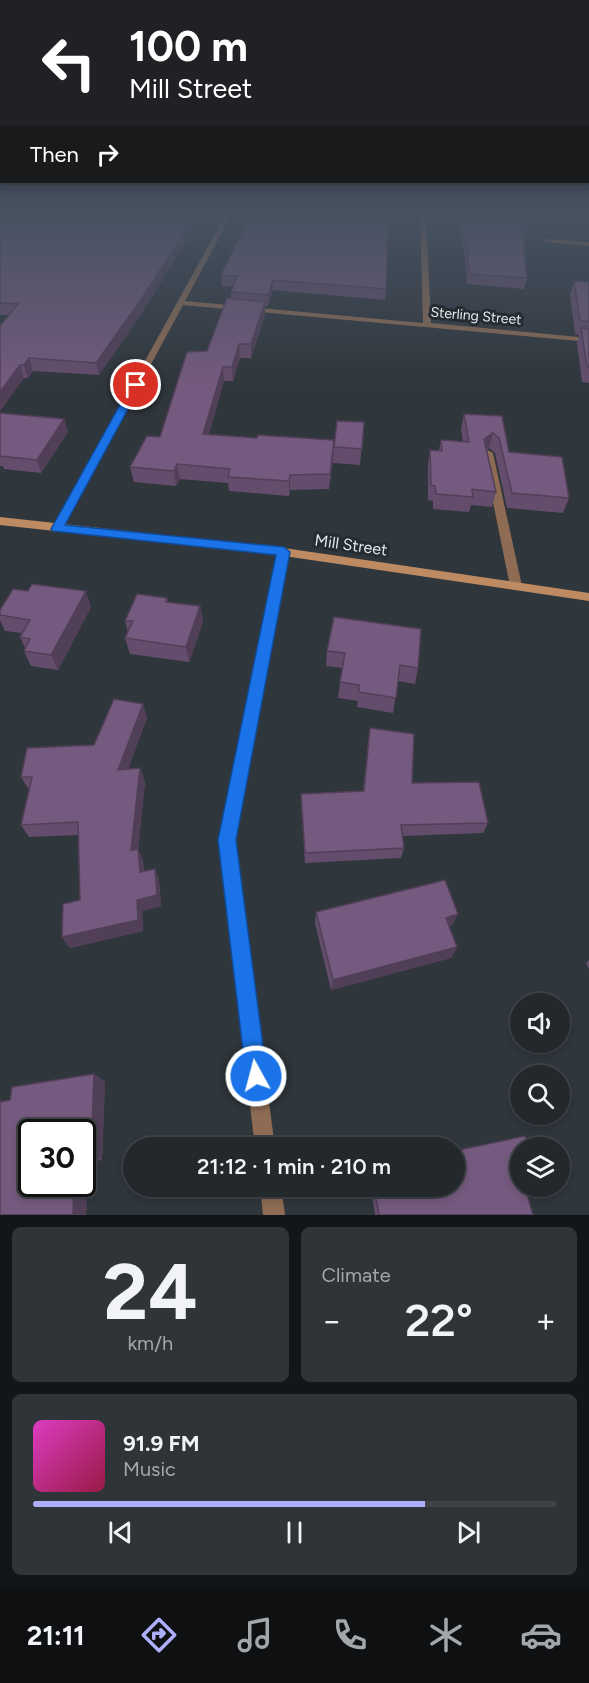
<!DOCTYPE html>
<html lang="en">
<head>
<meta charset="utf-8">
<style>
  body { margin:0; font-family:Figtree,sans-serif; background:#2f3439; color:#f1f3f6; height:100vh; display:flex; flex-direction:column; font-size:22px; white-space:nowrap }
  * { box-sizing:border-box; margin:0 }
  p { font-size:20px; color:#a3a6aa }
  .icon { flex:none; width:33px; height:33px; fill:none; stroke:currentColor; stroke-width:2; stroke-linecap:round; stroke-linejoin:round }
  .map { position:relative; height:1215px; overflow:hidden }
  .side { display:flex; flex-direction:column; gap:12px; padding:12px; background:#131619; flex:1 }
  .side>* { flex:none }
  .top-card { position:absolute; left:0px; top:0px; width:590px; height:183px; box-shadow:0 3px 9px #0003,0 0 0 2px #404449; background:#202124; color:#fff; overflow:hidden }
  .tools { position:absolute; left:510px; top:993px; display:grid; gap:12px }
  .tools a { display:grid; place-items:center; width:60px; height:60px; border-radius:50%; background:#23282d; box-shadow:0 3px 9px #0003,0 0 0 2px #404449; font-size:30px }
  .speed { position:absolute; left:18px; top:1119px; display:flex; gap:12px; font-size:30px; font-weight:700; text-align:center }
  .speed>* { display:grid; place-content:center; width:78px; height:78px; border-radius:50%; background:#23282d; box-shadow:0 3px 9px #0003,0 0 0 2px #404449; line-height:1 }
  .speed .limit { border:3px solid #111; border-radius:9px; background:#fff; color:#111 }
  .pin { position:absolute; display:grid; place-items:center; width:51px; height:51px; color:#fff; margin:-26px; border:3px solid #fff; border-radius:50%; box-shadow:0 2px 6px #0007 }
  .me { position:absolute; width:66px; margin:-33px; rotate:353deg; stroke-linejoin:round; filter:drop-shadow(0 0 4px #0008) }
  .turn { display:flex; align-items:center; gap:21px; height:126px; padding:0 30px; font-size:27px }
  .turn .icon { width:78px; height:78px; stroke-width:2.5 }
  .turn b { display:block; font-size:42px; line-height:51px }
  .then { display:flex; align-items:center; height:57px; padding:0 30px; background:#0003; gap:12px; font-size:22px }
  .big { font-size:45px; font-weight:600; line-height:1.1 }
  .side .widget { flex:1; display:flex; flex-direction:column; justify-content:center; gap:9px; min-width:0; padding:0 21px; border-radius:9px; background:#2f3439 }
  .side .dial { align-items:center; gap:0 }
  .dial b { font-size:78px; line-height:1 }
  .song { display:flex; align-items:center; gap:18px }
  .cover { width:72px; height:72px; border-radius:9px; background:linear-gradient(135deg,hsl(310 70% 55%),hsl(340 70% 35%)) }
  .played { height:6px; border-radius:3px; background:linear-gradient(90deg,#aeaefb 75%,#404449 75%) }
  .keys { display:flex; justify-content:space-around; direction:ltr }
  .heat { display:flex; justify-content:space-between; align-items:center; font-size:33px; direction:ltr }
  .side .tiles { flex:1; display:grid; gap:12px; grid-template-columns:1fr 1fr }
  .widget:last-child { grid-column:span 2 }
  .trip { position:absolute; left:123px; top:1137px; width:342px; height:60px; border-radius:30px; background:#23282d; box-shadow:0 3px 9px #0003,0 0 0 2px #404449; font-weight:600; line-height:60px; text-align:center }
  .tab-bar { display:flex; height:96px; justify-content:space-around; align-items:center; background:#0e1012; color:#a3a6aa }
  .tab-bar .icon { width:42px; height:42px }
  .tab-bar .active { color:#aeaefb }
  .tab-bar b { font-size:27px; color:#f1f3f6 }
  .map>svg:first-child { display:block }
</style>
</head>
<body>
<div class="map">
<svg width="589" height="1215" viewBox="0 0 589 1215">
  <rect width="100%" height="100%" fill="#2f363c"/>
  <g fill="none" stroke-linecap="round" stroke-linejoin="round">
    <g fill="#8d6c53" fill-rule="evenodd">
      <polygon points="546,239 589,242 589,246 544,242 543,241"/>
      <polygon points="488,450 493,453 522,586 516,590 510,586 483,453"/>
    </g>
    <g fill="#8d6c53" fill-rule="evenodd">
      <polygon points="225,216 231,216 185,301 423,323 420,216 426,216 431,323 589,338 589,342 183,305 62,529 61,532 53,532 52,529"/>
      <polygon points="284,548 290,552 235,840 275,1148 255,1148 219,840 278,552"/>
      <polygon points="260,1186 281,1186 285,1215 263,1215"/>
    </g>
    <polygon fill="#be8a62" fill-rule="evenodd" points="0,517 284,548 589,593 589,601 284,556 0,525"/>
  </g>
  <g fill="#644d6c" fill-rule="evenodd">
    <polygon points="0,216 144,310 99,375 33,371 28,378 24,378 0,411 8,315 0,315"/>
    <polygon points="250,216 393,216 392,226 387,226 386,289 385,300 273,290 268,306 265,306 265,315 251,358 240,358 233,381 224,381 209,434 257,438 334,440 364,422 360,465 333,463 333,461 329,489 290,490 289,496 229,491 228,483 180,479 176,486 134,482 130,467 160,437 207,351 231,299 231,292 233,287 222,286 221,275"/>
    <polygon points="457,216 527,216 528,226 526,235 523,235 527,278 524,289 467,284 465,258"/>
    <polygon points="574,281 589,282 589,383 582,382 577,343 579,335 575,334 570,295"/>
    <polygon points="0,413 64,419 68,432 41,473 4,469 3,466 0,466"/>
    <polygon points="464,414 502,416 509,452 569,498 563,513 507,508 495,453 489,448 487,450 496,492 492,507 471,505 469,512 433,509 433,501 428,500 428,465 430,450 439,450 441,440 463,442 461,429"/>
    <polygon points="167,598 168,602 200,606 203,622 189,662 130,654 125,638 128,632 125,621"/>
    <polygon points="91,607 58,670 31,666 24,651 25,648 20,637 22,633 5,631 0,620 0,610"/>
    <polygon points="334,617 418,668 415,684 398,681 393,713 357,707 358,701 338,698 342,668 326,666 327,651"/>
    <polygon points="143,704 147,718 128,769 140,768 145,782 138,849 143,861 144,871 155,869 159,881 161,906 142,911 143,931 70,948 62,937 80,900 78,835 29,837 21,825 29,790 21,777 94,745"/>
    <polygon points="370,728 412,783 488,823 483,833 402,836 404,848 401,858 305,863 301,805 301,794 363,791"/>
    <polygon points="316,912 452,926 449,926 457,947 451,958 331,990 315,923"/>
    <polygon points="589,960 589,969 586,963"/>
    <path d="M94,1074L105,1082L102,1160L88,1162L86,1215H0ZM82,1132V1184H32Z"/>
    <polygon points="371,1186 454,1186 527,1194 533,1215 375,1215"/>
  </g>
  <g fill="#513f58">
    <polygon points="195,216 202,216 144,310 99,375 96,363"/>
    <polygon points="273,280 273,290 268,306 268,295"/>
    <polygon points="265,302 265,315 251,358 251,344"/>
    <polygon points="239,344 240,358 233,381 232,367"/>
    <polygon points="29,358 33,371 28,378 24,365"/>
    <polygon points="20,365 24,378 0,411 0,392"/>
    <polygon points="223,367 224,381 205,448 203,434"/>
    <polygon points="64,419 68,432 41,473 37,460"/>
    <polygon points="493,433 489,448 481,453 484,439"/>
    <polygon points="334,447 333,461 329,489 330,474"/>
    <polygon points="177,464 180,479 176,486 174,471"/>
    <polygon points="290,475 290,490 289,496 289,481"/>
    <polygon points="86,591 91,607 58,670 51,655"/>
    <polygon points="200,606 203,622 189,662 186,647"/>
    <polygon points="143,704 147,718 123,783 118,770"/>
    <polygon points="140,768 145,782 137,862 131,850"/>
    <polygon points="138,849 143,861 145,884 140,872"/>
    <polygon points="155,869 159,881 161,906 142,911 143,931 70,948 62,937 137,900"/>
    <polygon points="458,914 452,926 440,929 446,918"/>
    <polygon points="457,947 451,958 331,990 333,980"/>
    <polygon points="94,1074 105,1082 102,1160 91,1155"/>
    <polygon points="82,1160 88,1162 86,1215 73,1215 74,1184 82,1184"/>
  </g>
  <g fill="#745a7e" stroke="#513f58" stroke-width="1.5">
    <polygon points="0,216 195,216 142,298 96,363 29,358 24,365 20,365 0,392 0,326 18,304 0,303"/>
    <polygon points="250,216 388,216 386,289 273,280 268,295 231,292 237,276 221,275"/>
    <polygon points="460,216 527,216 528,226 522,225 527,278 469,274 467,249"/>
    <polygon points="574,281 589,282 589,322 580,320"/>
    <polygon points="227,298 265,302 251,344 239,344 232,367 223,367 203,434 257,438 258,435 334,440 330,474 290,475 289,481 228,477 230,469 177,464 174,471 130,467 147,436 160,437 187,352 207,351"/>
    <polygon points="581,328 589,329 589,367 587,367"/>
    <polygon points="0,413 64,419 37,460 0,456"/>
    <polygon points="464,414 502,416 509,452 562,457 569,498 512,493 499,438 493,433 484,439 496,492 472,489 473,497 436,494 435,486 431,485 430,450 442,451 441,440 469,442"/>
    <polygon points="337,421 364,422 362,449 334,447"/>
    <polygon points="32,584 86,591 51,655 24,651 30,639 20,637 30,620 0,615 0,610 13,589 28,591"/>
    <polygon points="137,594 167,598 166,602 200,606 186,647 125,638 133,621 125,621"/>
    <polygon points="334,617 421,629 418,668 400,665 396,698 359,692 359,685 340,682 345,653 327,651"/>
    <polygon points="114,699 143,704 118,770 140,768 131,850 138,849 140,872 155,869 157,895 137,900 138,920 62,937 63,904 80,900 78,822 21,825 32,777 21,777 27,748 94,745"/>
    <polygon points="370,728 414,734 412,783 479,782 488,823 401,825 404,848 305,853 301,794 364,791"/>
    <polygon points="445,880 458,914 446,918 457,947 333,980 316,912"/>
    <polygon points="94,1074 91,1155 82,1157 82,1132 32,1132 32,1184 74,1184 73,1215 0,1215 0,1102 10,1100 12,1087"/>
    <polygon points="525,1136 529,1148 520,1148 520,1186 540,1186 542,1192 527,1194 533,1215 379,1215 374,1186 454,1186 454,1151"/>
  </g>
  <linearGradient id="sky" x2="0" y2="1"><stop stop-color="#1a1e21"/><stop offset="0.56" stop-color="#475261"/><stop offset="1" stop-color="#475261" stop-opacity="0"/></linearGradient>
  <rect width="589" height="386" fill="url(#sky)"/>
  <polygon fill="#1a73e8" stroke="#114b97" stroke-width="1.5" points="136,382 141,385 65,525 284,547 290,552 236,840 267,1076 264,1084 256,1087 249,1084 246,1076 218,840 276,555 53,531 51,529 131,385"/>
  <g text-anchor="middle" dominant-baseline="central" stroke-width="6" stroke-linejoin="round" paint-order="stroke">
    <g font-size="14" fill="#e5eaee" stroke="#252c32">
      <text transform="translate(476 316) rotate(5)">Sterling Street</text>
    </g>
    <g font-size="16" fill="#e5eaee" stroke="#252c32">
      <text transform="translate(351 545) rotate(8)">Mill Street</text>
    </g>
  </g>
</svg>
<div class="tools">
<a><svg class="icon" aria-label="sound" viewBox="0 0 24 24"><path d="M4 9h4l5-4v14l-5-4H4zM17 9q2 3 0 6"/></svg></a>
<a><svg class="icon" aria-label="search" viewBox="0 0 24 24"><circle cx="10" cy="10" r="6"/><path d="M15 15l6 6"/></svg></a>
<a><svg class="icon" aria-label="layers" viewBox="0 0 24 24"><path d="M12 4l9 5-9 5-9-5zM3 14l9 5 9-5"/></svg></a>
</div>
<div class="speed"><div class="limit">30</div></div>
<div class="pin" style="left:136px;top:385px;background:#d93025"><svg class="icon" aria-label="arrive" viewBox="0 0 24 24"><path d="M6 21V4h12l-3 4 3 4H6"/></svg></div>
<svg class="me" style="left:256px;top:1076px" viewBox="-20 -20 40 40"><circle r="17" fill="#1a73e8" stroke="#fff" stroke-width="3"/><path d="M0-11L8 9 0 5-8 9z" fill="#fff"/></svg>
<div class="trip">21:12 · 1 min · 210 m</div>
<div class="top-card">
<div class="turn"><svg class="icon" aria-label="left" viewBox="0 0 24 24"><path d="M17 20v-9H6M10 6l-5 5 5 5"/></svg><div><b>100 m</b>Mill Street</div></div>
<div class="then">Then<svg class="icon" aria-label="right" viewBox="0 0 24 24"><path d="M7 20v-9h11M14 6l5 5-5 5"/></svg></div>
</div>
</div>
<section class="side">
<div class="tiles">
<div class="widget dial"><b>24</b><p>km/h</p></div>
<div class="widget"><p>Climate</p>
<div class="heat"><a>−</a><b class="big">22°</b><a>+</a></div>
</div>
<div class="widget">
<div class="song"><i class="cover"></i><div><b>91.9 FM</b><p>Music</p></div></div>
<div class="played"></div>
<div class="keys"><svg class="icon" aria-label="previous" viewBox="0 0 24 24"><path d="M18 5L8 12l10 7zM5 5v14"/></svg><svg class="icon" aria-label="pause" viewBox="0 0 24 24"><path d="M8 5v14M16 5v14"/></svg><svg class="icon" aria-label="next" viewBox="0 0 24 24"><path d="M6 5l10 7-10 7zM19 5v14"/></svg></div>
</div>
</div>
</section>
<nav class="tab-bar">
<b>21:11</b>
<svg class="icon active" aria-label="directions" viewBox="0 0 24 24"><path d="M12 3l9 9-9 9-9-9zM9 14v-3h6M13 9l2 2-2 2"/></svg>
<svg class="icon" aria-label="music" viewBox="0 0 24 24"><path d="M9 18V5l10-2v13"/><circle cx="6" cy="18" r="3"/><circle cx="16" cy="16" r="3"/></svg>
<svg class="icon" aria-label="phone" viewBox="0 0 24 24"><path d="M5 4h4l2 5-3 2q2 4 5 5l2-3 5 2v4C11 20 4 13 5 4z"/></svg>
<svg class="icon" aria-label="climate" viewBox="0 0 24 24"><path d="M12 3v18M4 7l16 10M4 17L20 7"/></svg>
<svg class="icon" aria-label="car" viewBox="0 0 24 24"><path d="M5 17H2v-5l4-1 3-4h7l3 4 3 1v5h-3M9 17h6M6 11h13"/><circle cx="7" cy="17" r="2"/><circle cx="17" cy="17" r="2"/></svg>
</nav>
</body>
</html>
